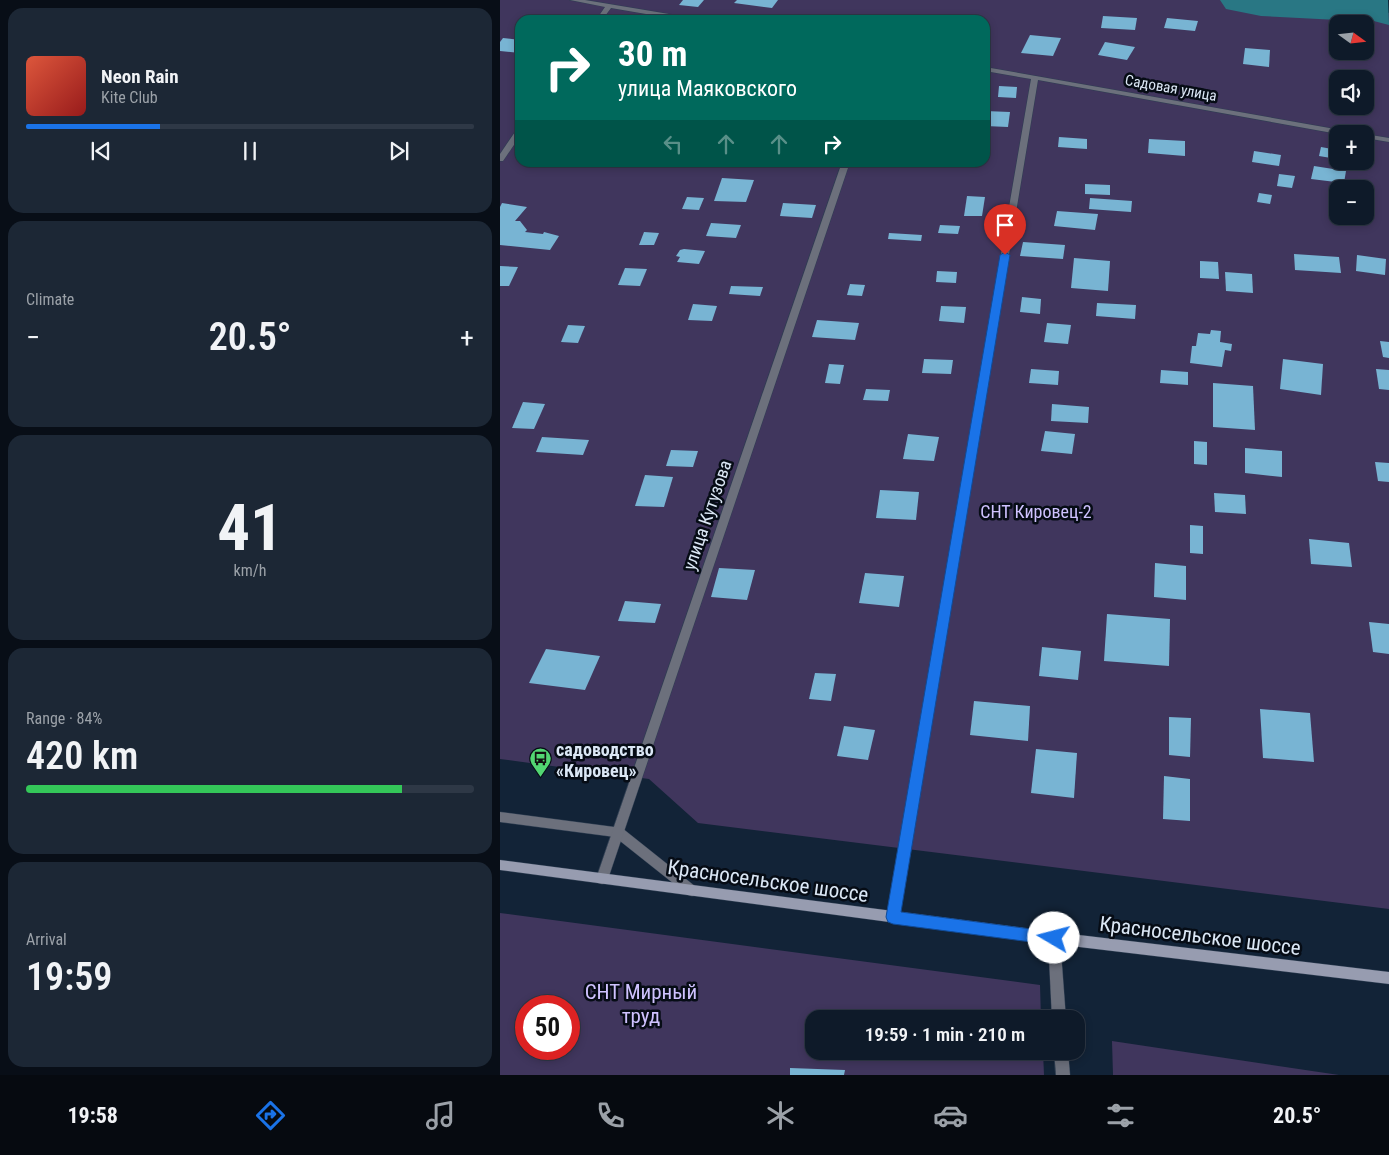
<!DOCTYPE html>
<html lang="en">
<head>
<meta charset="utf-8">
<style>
  body { margin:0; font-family:"Roboto Condensed",sans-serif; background:#1c2735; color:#f1f3f6; height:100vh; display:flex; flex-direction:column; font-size:19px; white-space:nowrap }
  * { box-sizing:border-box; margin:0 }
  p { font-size:16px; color:#9ba1a8 }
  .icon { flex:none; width:28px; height:28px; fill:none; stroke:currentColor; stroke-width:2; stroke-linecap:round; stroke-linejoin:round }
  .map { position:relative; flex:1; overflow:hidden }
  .details { display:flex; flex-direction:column; gap:8px; padding:8px; background:#080e17; width:500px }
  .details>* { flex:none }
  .top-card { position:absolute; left:15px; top:15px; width:475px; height:152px; border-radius:15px; box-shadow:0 2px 8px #0003,0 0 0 1px #2e3846; background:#00695c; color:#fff; overflow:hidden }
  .needle { width:32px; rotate:105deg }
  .fabs { position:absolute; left:829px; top:15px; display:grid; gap:10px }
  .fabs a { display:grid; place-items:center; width:45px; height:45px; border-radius:10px; background:#0e1a29; box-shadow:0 2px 8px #0003,0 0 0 1px #2e3846; font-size:25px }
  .speed { position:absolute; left:15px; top:995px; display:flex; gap:10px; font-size:25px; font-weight:700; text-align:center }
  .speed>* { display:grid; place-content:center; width:65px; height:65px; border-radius:50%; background:#0e1a29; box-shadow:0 2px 8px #0003,0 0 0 1px #2e3846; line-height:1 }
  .speed .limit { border:8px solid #d22; background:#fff; color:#111 }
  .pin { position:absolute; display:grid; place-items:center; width:42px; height:42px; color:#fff; margin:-51px -21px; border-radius:50% 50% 50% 0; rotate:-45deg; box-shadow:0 0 5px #0007 }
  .pin .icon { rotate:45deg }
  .me { position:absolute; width:55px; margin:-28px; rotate:278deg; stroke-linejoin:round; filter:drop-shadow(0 0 4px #0008) }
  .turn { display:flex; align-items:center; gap:18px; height:105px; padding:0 20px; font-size:22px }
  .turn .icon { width:65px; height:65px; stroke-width:2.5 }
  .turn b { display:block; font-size:35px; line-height:42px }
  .lanes { display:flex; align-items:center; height:48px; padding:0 20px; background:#0003; justify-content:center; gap:25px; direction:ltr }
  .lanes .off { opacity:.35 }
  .big { font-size:38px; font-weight:600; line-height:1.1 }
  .details .tile { flex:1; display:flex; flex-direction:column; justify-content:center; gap:8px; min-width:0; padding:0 18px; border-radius:15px; background:#1c2735 }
  .details .dial { align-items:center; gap:0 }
  .dial b { font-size:65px; line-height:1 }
  .song { display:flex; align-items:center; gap:15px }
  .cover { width:60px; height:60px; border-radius:8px; background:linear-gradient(135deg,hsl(10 70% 55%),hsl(0 70% 35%)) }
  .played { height:5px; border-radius:2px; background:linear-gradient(90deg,#1a73e8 30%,#2e3846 30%) }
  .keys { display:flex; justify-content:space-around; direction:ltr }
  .heat { display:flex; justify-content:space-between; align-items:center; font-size:28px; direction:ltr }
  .charge { height:8px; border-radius:4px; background:linear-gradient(90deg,#34c759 84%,#2e3846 0) }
  .trip { position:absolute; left:305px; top:1010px; width:280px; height:50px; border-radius:15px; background:#0e1a29; box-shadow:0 2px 8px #0003,0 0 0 1px #2e3846; font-weight:600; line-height:50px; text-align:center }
  .dock { display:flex; height:80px; justify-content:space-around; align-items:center; background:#060a10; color:#9ba1a8 }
  .dock .icon { width:35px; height:35px }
  .dock .on { color:#1a73e8 }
  .dock b { font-size:22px; color:#f1f3f6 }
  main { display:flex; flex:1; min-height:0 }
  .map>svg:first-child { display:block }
</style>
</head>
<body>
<main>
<section class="details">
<div class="tile">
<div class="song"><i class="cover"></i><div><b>Neon Rain</b><p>Kite Club</p></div></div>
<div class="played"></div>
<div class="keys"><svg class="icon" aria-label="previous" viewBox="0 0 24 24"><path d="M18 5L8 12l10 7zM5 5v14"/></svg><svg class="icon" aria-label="pause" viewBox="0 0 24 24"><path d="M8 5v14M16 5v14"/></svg><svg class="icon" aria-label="next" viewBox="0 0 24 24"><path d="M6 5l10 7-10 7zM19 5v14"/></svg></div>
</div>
<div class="tile"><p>Climate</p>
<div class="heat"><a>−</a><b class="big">20.5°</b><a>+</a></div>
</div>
<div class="tile dial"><b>41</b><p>km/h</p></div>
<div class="tile"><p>Range · 84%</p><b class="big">420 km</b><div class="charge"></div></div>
<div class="tile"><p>Arrival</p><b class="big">19:59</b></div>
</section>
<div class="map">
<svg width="889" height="1075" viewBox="0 0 889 1075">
  <rect width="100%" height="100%" fill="#122337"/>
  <g fill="#40365d" fill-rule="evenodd">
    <path d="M0,0H740L761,4L838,8L868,7L889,13V909L198,823L149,779L0,759ZM20,20H485V162H20ZM838,24H865V51H838ZM838,79H865V106H838ZM838,134H865V161H838ZM838,189H865V216H838Z"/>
    <path d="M0,913L540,985L541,1019H314V1051H543L544,1075H0ZM26,1006H69V1049H26Z"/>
    <polygon points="612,1041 839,1075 613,1075"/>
  </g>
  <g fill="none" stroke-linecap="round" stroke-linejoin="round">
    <polygon fill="#297784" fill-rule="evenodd" points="720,0 888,0 889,25 866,19 838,20 761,16 726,9"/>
  </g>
  <g fill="#78b4d3">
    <polygon points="183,0 204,0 198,7 179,5"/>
    <polygon points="237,0 278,0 272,8 234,3"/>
    <polygon points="603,16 637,18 635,30 601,28"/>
    <polygon points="667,18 698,21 695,31 664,28"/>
    <polygon points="530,35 561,38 553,56 521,53"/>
    <polygon points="3,38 20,40 20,53 0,51 0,42"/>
    <polygon points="605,42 635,47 627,60 598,55"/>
    <polygon points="745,48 770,50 769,67 743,64"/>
    <polygon points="499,86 517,87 516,98 498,97"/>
    <polygon points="485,111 510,112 508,127 485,126"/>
    <polygon points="559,137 587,139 587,149 558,147"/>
    <polygon points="649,139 685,141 685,156 648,153"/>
    <polygon points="821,147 832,149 831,158 819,156"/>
    <polygon points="754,151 781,155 779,166 752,162"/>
    <polygon points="814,166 846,171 844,183 811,179"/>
    <polygon points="779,174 795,176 792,188 777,186"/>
    <polygon points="222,178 254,180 246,202 214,201"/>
    <polygon points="585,184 610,185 610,195 585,194"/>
    <polygon points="759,193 772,195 770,204 757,202"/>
    <polygon points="467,196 485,197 482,216 464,216"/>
    <polygon points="187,197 204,198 199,210 182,209"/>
    <polygon points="590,198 632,201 631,212 589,209"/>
    <polygon points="2,203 27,207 15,221 20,221 27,230 25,232 43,234 44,232 59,236 50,250 0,245 0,207"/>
    <polygon points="283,203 316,205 312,218 280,216"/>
    <polygon points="557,211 598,214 595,230 554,226"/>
    <polygon points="211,223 241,225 236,238 206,236"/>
    <polygon points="440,225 460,226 458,234 438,233"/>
    <polygon points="144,232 159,233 154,245 139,245"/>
    <polygon points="389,233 422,235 421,241 388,239"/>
    <polygon points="523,242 565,245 563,259 520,256"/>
    <polygon points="184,249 205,251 199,264 177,262 180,257 176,256 180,250"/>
    <polygon points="794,254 839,257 841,273 795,270"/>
    <polygon points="857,255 886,259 885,275 856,271"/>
    <polygon points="574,258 610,261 608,291 571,288"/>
    <polygon points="700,261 718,262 719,279 700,278"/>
    <polygon points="0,266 18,267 9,286 0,286"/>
    <polygon points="125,268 147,269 140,286 118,285"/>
    <polygon points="437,271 457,272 456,283 436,282"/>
    <polygon points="725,272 752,274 753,293 726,291"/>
    <polygon points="350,284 365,285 362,296 347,295"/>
    <polygon points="231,286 263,287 260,296 229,294"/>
    <polygon points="522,297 541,299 540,314 520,312"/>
    <polygon points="597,303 636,305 635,319 596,316"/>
    <polygon points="193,304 217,306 212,321 188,320"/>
    <polygon points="441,306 466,307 464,323 439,321"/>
    <polygon points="317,320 359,323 355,340 312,337"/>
    <polygon points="547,323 571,325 568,344 544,342"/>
    <polygon points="68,325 85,326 78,343 61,342"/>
    <polygon points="711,330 721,331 720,342 732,344 731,351 725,350 722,367 690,363 692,346 696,346 698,333 710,334"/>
    <polygon points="880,341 889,342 889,358 883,357"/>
    <polygon points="424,359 453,360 451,374 422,373"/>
    <polygon points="783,359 823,364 821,395 780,389"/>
    <polygon points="329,364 344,365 340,384 325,383"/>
    <polygon points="531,369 559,371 558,385 529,383"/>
    <polygon points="876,369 889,370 889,390 879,389"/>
    <polygon points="661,370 688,372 688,385 660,383"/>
    <polygon points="713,383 753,386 755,430 713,427"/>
    <polygon points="366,389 390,390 388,401 363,400"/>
    <polygon points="23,402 45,404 34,429 12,428"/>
    <polygon points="552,404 589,407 588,423 551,421"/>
    <polygon points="545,431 575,434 572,454 541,451"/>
    <polygon points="408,434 439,437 434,461 403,459"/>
    <polygon points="42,437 89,440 83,455 36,452"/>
    <polygon points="694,441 707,442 707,465 694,464"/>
    <polygon points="745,448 782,451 782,477 745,473"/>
    <polygon points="171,450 198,451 193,467 166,466"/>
    <polygon points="875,462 889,463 889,482 878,481"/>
    <polygon points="145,475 173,477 164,507 135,506"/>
    <polygon points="380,490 419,492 416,520 376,518"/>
    <polygon points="714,493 745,495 746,514 715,512"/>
    <polygon points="690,525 703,526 703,554 690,553"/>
    <polygon points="809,539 849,543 852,567 811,564"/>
    <polygon points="655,563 686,566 686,600 654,597"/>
    <polygon points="219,568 255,570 247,600 211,597"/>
    <polygon points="365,573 404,576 399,607 359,603"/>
    <polygon points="125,601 161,604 155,623 118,621"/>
    <polygon points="607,614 670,619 669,666 604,661"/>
    <polygon points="869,622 889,624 889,654 873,652"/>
    <polygon points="542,647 581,651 578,680 539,676"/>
    <polygon points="46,649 100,656 85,690 29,683"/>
    <polygon points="315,673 336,674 331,701 309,699"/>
    <polygon points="474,701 530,706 528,741 470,735"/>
    <polygon points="760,709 810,713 814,762 763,758"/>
    <polygon points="669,717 691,718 690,757 669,755"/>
    <polygon points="344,726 375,730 368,760 337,756"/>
    <polygon points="536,749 577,753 574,798 531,793"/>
    <polygon points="664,776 690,779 690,821 663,819"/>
    <polygon points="290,1068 345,1070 344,1075 290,1075"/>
  </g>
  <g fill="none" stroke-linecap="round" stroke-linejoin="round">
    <defs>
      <polygon id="lane" points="0,812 122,828 196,887 198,891 196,895 192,896 188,895 115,837 0,822"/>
      <g id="street">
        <polygon points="70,0 85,0 193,18 196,20 181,20 111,8 102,20 96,20 105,7"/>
        <polygon points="485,67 852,132 855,134 838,134 538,80 399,917 397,921 393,923 389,921 387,917 531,79 485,71"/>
        <polygon points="17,129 20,129 20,136 3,161 0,161 0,154"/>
        <polygon points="865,134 889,138 889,142 865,138"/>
        <polygon points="342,162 350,162 108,879 106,883 102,884 98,883 96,879"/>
        <polygon points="554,932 558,934 560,938 566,1019 552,1019 548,938 550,934"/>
        <polygon points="554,1051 568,1051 570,1075 556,1075"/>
      </g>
      <polygon id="secondary" points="0,860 554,932 889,972 889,984 554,944 0,870"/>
    </defs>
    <use href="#lane" stroke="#2e3e52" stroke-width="1"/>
    <use href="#street" stroke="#2e3e52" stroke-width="1"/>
    <use href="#secondary" stroke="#2e3e52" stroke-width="1"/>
    <use href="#lane" fill="#6c707c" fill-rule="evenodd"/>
    <use href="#street" fill="#6c707c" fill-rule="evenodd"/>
    <use href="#secondary" fill="#979cb0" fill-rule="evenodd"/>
  </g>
  <polygon fill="#1a73e8" stroke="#114b97" points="505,252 510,255 401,912 554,932 559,934 562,938 559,943 554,945 393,924 388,922 386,917 500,255"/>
  <defs>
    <symbol id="bus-pin" viewBox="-11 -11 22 30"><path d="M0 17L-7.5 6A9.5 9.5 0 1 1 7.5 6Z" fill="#52d673" stroke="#060c15"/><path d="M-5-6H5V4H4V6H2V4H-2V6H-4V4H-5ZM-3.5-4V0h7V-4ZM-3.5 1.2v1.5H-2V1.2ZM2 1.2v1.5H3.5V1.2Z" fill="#111"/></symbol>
  </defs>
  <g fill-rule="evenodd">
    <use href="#bus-pin" x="28" y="746" width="25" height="34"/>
  </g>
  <g text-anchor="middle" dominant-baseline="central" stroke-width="5" stroke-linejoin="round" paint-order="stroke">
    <g font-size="15" fill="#dbe7f5" stroke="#060c15">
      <text transform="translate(671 88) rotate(10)">Садовая улица</text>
    </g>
    <g font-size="18" fill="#cfc2ff" stroke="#060c15">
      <text x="536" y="511">СНТ Кировец-2</text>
    </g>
    <g font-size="18" fill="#dbe7f5" stroke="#060c15">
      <text transform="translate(207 515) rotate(-71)">улица Кутузова</text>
    </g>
    <g font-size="18" font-weight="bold" fill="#dbe7f5" stroke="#060c15" text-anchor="start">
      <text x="56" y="749">садоводство<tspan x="56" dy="21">«Кировец»</tspan></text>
    </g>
    <g font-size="21" fill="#dbe7f5" stroke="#060c15">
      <text transform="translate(268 881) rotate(8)">Красносельское шоссе</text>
      <text transform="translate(700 936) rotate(7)">Красносельское шоссе</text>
    </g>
    <g font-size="21" fill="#cfc2ff" stroke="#060c15">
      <text x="141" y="992">СНТ Мирный<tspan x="141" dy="24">труд</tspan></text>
    </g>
  </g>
</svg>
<div class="fabs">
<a><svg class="needle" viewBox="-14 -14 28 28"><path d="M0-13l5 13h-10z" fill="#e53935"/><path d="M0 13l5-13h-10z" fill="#9ba1a8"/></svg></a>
<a><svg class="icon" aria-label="sound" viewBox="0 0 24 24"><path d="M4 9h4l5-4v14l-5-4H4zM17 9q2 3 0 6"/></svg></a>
<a>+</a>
<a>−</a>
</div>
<div class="speed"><div class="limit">50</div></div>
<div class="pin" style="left:505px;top:255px;background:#d93025"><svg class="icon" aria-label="arrive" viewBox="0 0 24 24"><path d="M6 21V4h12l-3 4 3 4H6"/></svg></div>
<svg class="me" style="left:554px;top:938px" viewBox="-20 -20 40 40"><circle r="19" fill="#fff"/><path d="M0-13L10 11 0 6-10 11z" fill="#1a73e8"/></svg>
<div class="trip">19:59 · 1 min · 210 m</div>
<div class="top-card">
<div class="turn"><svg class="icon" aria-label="right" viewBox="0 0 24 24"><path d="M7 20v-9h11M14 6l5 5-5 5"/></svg><div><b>30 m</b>улица Маяковского</div></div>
<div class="lanes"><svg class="icon off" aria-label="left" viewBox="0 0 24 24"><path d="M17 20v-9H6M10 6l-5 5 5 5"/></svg><svg class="icon off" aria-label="ahead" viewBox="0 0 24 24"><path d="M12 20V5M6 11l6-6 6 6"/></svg><svg class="icon off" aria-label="ahead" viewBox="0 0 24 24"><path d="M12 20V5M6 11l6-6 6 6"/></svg><svg class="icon" aria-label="right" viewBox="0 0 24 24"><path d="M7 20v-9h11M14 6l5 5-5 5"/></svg></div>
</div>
</div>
</main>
<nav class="dock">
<b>19:58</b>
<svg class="icon on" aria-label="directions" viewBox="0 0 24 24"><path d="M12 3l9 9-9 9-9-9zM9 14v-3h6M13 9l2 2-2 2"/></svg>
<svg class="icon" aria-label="music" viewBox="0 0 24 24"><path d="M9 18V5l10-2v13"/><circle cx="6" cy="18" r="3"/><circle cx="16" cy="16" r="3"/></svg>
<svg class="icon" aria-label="phone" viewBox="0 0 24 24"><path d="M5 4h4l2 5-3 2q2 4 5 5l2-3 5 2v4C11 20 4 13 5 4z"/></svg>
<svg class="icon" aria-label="climate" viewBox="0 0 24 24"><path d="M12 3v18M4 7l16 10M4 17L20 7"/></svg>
<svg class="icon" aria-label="car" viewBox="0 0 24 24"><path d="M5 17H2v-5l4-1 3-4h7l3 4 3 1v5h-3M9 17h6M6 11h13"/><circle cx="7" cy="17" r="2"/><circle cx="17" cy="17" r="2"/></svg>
<svg class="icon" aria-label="filters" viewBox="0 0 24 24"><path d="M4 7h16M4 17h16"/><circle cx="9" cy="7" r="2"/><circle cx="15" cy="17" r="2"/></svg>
<b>20.5°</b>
</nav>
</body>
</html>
